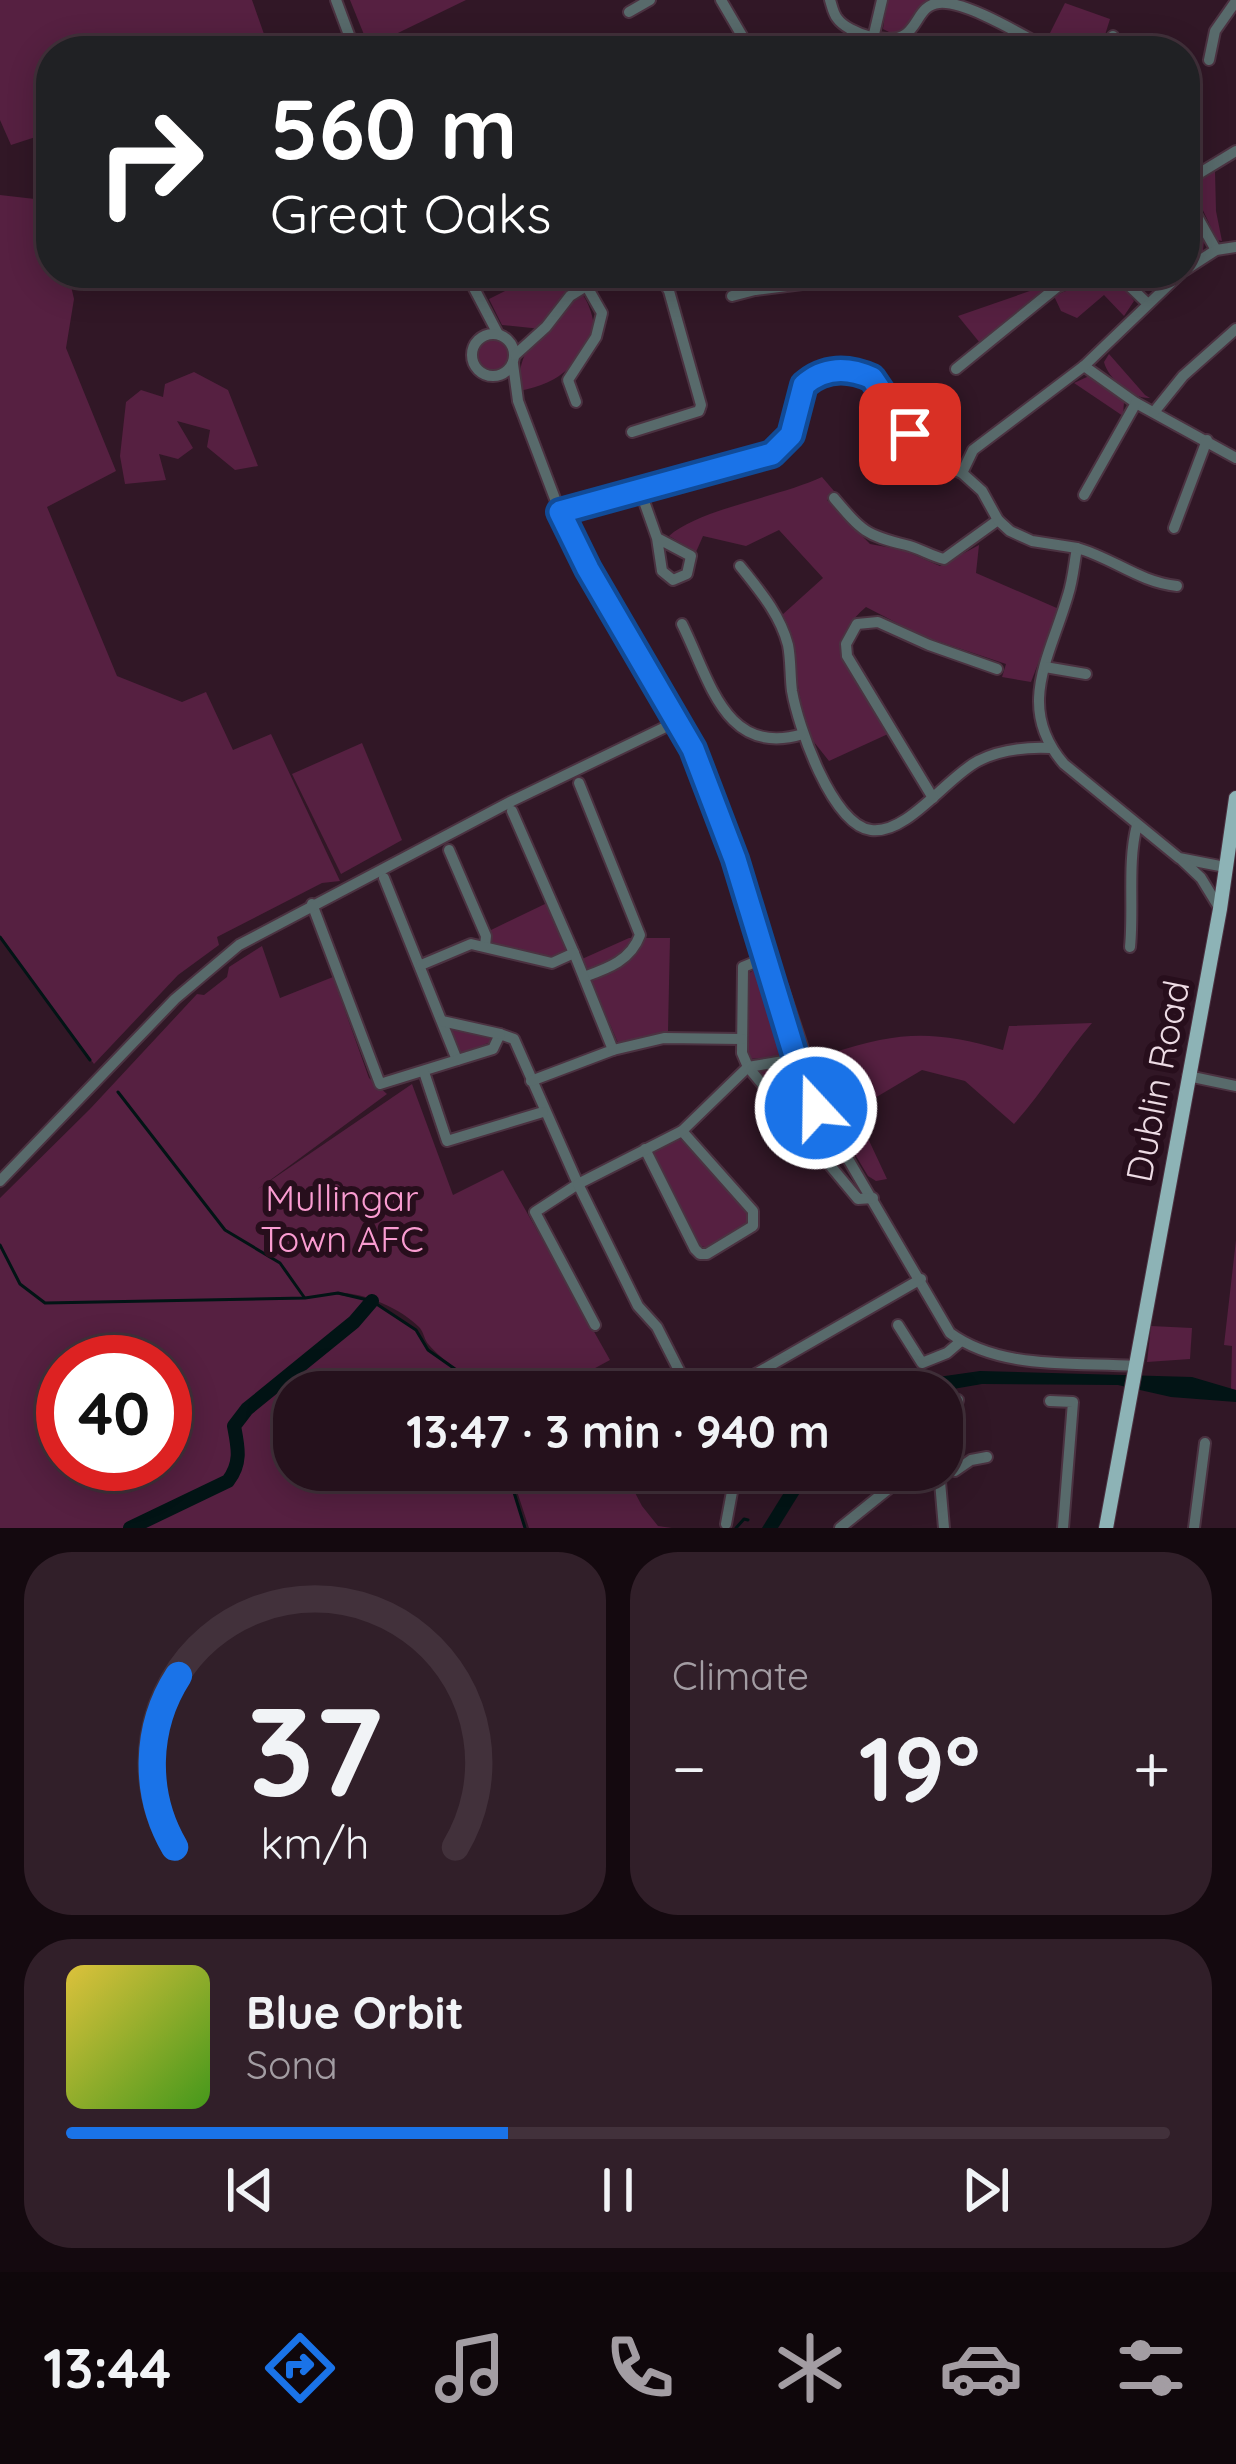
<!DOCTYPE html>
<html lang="en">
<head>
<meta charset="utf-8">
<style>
  body { margin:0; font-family:Quicksand,sans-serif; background:#311f29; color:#f1f3f6; height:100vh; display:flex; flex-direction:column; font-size:45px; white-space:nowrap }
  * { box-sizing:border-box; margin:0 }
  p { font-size:39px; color:#a39da3 }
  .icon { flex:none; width:66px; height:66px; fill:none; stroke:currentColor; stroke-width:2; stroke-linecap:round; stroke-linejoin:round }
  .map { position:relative; height:1528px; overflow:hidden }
  .panel { display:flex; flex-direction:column; gap:24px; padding:24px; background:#14090f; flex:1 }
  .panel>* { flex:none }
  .guide { position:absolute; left:36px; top:36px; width:1164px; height:252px; border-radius:48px; box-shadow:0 6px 30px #0003,0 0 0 3px #42313b; background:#202124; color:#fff; overflow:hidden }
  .speed { position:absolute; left:36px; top:1335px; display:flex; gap:24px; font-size:60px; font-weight:700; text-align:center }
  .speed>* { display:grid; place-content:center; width:156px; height:156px; border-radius:50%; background:#25111c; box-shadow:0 6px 30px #0003,0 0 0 3px #42313b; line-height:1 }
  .speed .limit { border:18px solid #d22; background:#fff; color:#111 }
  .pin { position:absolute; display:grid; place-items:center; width:102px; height:102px; color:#fff; margin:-51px; border-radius:24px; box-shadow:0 6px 18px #0006 }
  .me { position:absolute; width:132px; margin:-66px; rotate:339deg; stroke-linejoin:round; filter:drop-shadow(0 0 9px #0008) }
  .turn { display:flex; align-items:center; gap:42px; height:252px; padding:0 36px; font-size:54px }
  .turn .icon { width:156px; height:156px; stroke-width:2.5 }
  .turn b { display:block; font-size:84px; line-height:102px }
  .big { font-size:90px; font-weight:800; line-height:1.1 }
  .panel .card { flex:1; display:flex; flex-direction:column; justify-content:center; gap:18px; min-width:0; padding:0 42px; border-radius:48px; background:#311f29 }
  .panel .dial { align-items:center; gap:0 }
  .dial svg { height:312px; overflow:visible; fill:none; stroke:#42313b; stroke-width:7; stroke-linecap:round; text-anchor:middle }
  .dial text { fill:#f1f3f6; stroke:none }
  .song { display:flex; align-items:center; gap:36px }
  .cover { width:144px; height:144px; border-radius:18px; background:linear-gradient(135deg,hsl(50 70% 55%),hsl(100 70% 35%)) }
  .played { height:12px; border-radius:6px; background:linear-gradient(90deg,#1a73e8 40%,#42313b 40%) }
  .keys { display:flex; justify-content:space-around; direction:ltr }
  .heat { display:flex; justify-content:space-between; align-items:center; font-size:66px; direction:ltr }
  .panel .tiles { flex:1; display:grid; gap:24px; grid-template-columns:1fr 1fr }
  .card:last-child { grid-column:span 2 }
  .trip { position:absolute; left:273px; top:1371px; width:690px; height:120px; border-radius:48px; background:#25111c; box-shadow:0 6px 30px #0003,0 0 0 3px #42313b; font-weight:800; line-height:120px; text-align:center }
  .tab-bar { display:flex; height:192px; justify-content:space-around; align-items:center; background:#0f070b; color:#a39da3 }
  .tab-bar .icon { width:84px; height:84px }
  .tab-bar .active { color:#1a73e8 }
  .tab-bar b { font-size:54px; color:#f1f3f6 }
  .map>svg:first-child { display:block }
</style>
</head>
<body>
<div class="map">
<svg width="1236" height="1528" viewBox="0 0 1236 1528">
  <rect width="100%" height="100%" fill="#311726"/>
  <g fill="#562041" fill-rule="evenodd">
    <polygon points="0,0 252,0 270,51 51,51 51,132 11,145 0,120"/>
    <polygon points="350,0 466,0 369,47"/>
    <polygon points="887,0 927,0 904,30 893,34 883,29"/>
    <polygon points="1065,3 1110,19 1100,51 1059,51 1045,43"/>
    <polygon points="1215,171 1216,211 1222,241 1217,240 1191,185"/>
    <polygon points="0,195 35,199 51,232 51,273 68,273 74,299 66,348 116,471 47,507 117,676 182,702 206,692 233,750 271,734 340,881 322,883 217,937 219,945 178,975 94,1064 0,937"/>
    <polygon points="1185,206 1204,240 1203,251 1185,263"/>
    <path d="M556,273C579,284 590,300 594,325C577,365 564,382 519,391C518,364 525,350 541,329L502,325L489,299L525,281Z"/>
    <path d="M1096,278C1114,281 1123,284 1134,301L1124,316L1104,295L1077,318L1061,311L1054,296Z"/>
    <polygon points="1050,284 980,343 958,316"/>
    <circle cx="494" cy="355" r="18"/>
    <path d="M1109,354L1145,395L1150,398C1133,399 1108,379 1104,362Z"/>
    <polygon points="194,372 228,390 258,466 235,470 207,447 210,430 177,421 193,448 178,459 159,454 166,480 125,484 120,456 126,402 141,390 163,397 165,384"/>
    <polygon points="1089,376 1124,402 1123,416 1074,383"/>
    <path d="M822,477L834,491L827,500L870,544L903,550L940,566L979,545L976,573L1059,609L1031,682L1002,677L1006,664L922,636L866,607C824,643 847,663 871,699C878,710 883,723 888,734L829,761L806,732L791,644L782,615L823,578L779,530L746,546L703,536L696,552L669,536C699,509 779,497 822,477Z"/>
    <polygon points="362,743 402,840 341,874 292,774"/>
    <polygon points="547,903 568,952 551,959 491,942 491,930"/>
    <polygon points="629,938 670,938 668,1031 618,1043 582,959"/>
    <path d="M262,946L280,998L333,977L369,1078L387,1094L258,1189L412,1084L453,1195L503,1170L610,1360L575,1379L581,1392H478C465,1371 444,1363 429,1345C424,1340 424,1332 419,1327C400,1307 356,1289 329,1293L372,1301L416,1330L428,1350L465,1376L475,1392H294V1470H507L525,1528H0V1198L90,1109L197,994L204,995L227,977L229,967ZM63,1362H165V1464H63Z"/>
    <polygon points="757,967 780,1035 781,1057 749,1059 746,1050 747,975"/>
    <path d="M1092,1023C1064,1055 1043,1092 1014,1124L965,1081L922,1070L858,1108L832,1053C900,1031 934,1030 1003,1050L1009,1026Z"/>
    <polygon points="444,1027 493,1035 491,1042 454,1056"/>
    <polygon points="829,1055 887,1179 876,1181 868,1176 823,1101 811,1069 822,1064 820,1056"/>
    <polygon points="784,1064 791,1070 816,1130 806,1131 760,1074 765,1068"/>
    <polygon points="678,1137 750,1214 750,1223 708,1248 697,1245 652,1158 656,1150"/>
    <polygon points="1236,1240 1236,1390 1231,1389 1232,1346 1224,1345"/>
    <polygon points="1151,1326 1192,1328 1190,1359 1147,1362"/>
    <polygon points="510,1470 623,1470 642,1506 658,1526 672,1528 529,1528"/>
  </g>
  <g fill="#021415">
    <polygon points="980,1371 1192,1377 1236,1390 1236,1402 1171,1397 1118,1385 982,1384 936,1392 899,1392 938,1377"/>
    <polygon points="798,1470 814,1470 778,1528 762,1528"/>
  </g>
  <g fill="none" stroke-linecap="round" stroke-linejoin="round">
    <g stroke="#021415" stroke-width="3">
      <polyline points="0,937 90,1060"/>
      <polyline points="118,1092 225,1230 280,1263 304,1297"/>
      <polyline points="0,1245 20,1284 45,1303 305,1298 338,1293 372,1301 416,1330 428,1350 465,1376 475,1392"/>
      <polyline points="507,1470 525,1528"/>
      <polyline points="736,1528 744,1519 748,1520"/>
    </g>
    <path stroke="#021415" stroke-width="14" d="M130,1528L228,1481C242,1463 238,1447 234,1426L247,1409L354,1322L372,1301"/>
    <defs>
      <g id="minor">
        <polyline points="336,0 355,51"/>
        <polyline points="721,0 748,46 739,51"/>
        <path d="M830,0C832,6 833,13 837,18C848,34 890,46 906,34C919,24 920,5 939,3C966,0 1027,38 1052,51"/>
        <polyline points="629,12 650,0"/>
        <polyline points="870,51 882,0"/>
        <polyline points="1106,51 1113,36"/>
        <polyline points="1209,60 1215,31 1236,1"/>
        <polyline points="1185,182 1236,151"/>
        <polyline points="40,184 51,180"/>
        <polyline points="1185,195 1216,250"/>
        <polyline points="1185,270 1216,250 1236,247"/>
        <polyline points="466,273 498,334"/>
        <polyline points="567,273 586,285 602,313 596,337 568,380 576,402"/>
        <polyline points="749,273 755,290 849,278 929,279 957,273"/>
        <polyline points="1110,273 1121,278 1147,303"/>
        <polyline points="524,276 529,273"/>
        <polyline points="732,296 755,290"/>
        <circle cx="493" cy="355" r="21"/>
        <polyline points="515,355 546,327 570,296 607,273"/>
        <path d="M513,364L518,401L560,512L588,569L693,749L735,859L807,1089L950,1333C1000,1370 1075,1362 1135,1366"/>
        <polyline points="1084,366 1136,403 1236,458"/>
        <polyline points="956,369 1057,287 1088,273"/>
        <polyline points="1154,412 1183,376 1236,329"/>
        <polyline points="632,432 699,411 701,405 669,291 665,284 642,273"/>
        <polyline points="962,473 973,450 1084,366 1181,273"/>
        <polyline points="640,490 657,538 662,571 673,580 687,574 691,556 657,538"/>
        <polyline points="1084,495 1136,403"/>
        <path d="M834,498C862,531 865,535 906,545C919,548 931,556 944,559L998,520"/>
        <path d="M560,512L772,454C814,429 781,338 872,378L927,458L962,473L982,491L998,520L1010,531L1032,541L1077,548C1074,564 1073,580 1068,595C1050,657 1015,707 1064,764L1179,858L1225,867"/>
        <polyline points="1174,528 1207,440"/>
        <path d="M1077,548C1113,558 1139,582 1177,586"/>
        <path d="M740,566C759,590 780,614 788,645C791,660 790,676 792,691C798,726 832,825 871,830C907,835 947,777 978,761C1001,749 1025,747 1050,748"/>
        <path d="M682,624C710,680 725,758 803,734"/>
        <polyline points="1045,667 1086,674"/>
        <path d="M579,783L640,935C631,960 609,968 584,977"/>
        <polyline points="933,798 847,656 846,644 857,624 878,622 929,645 997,669"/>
        <polyline points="512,811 574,953"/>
        <polyline points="449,850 486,936 485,946"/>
        <polyline points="1182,860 1201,878 1220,909"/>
        <polyline points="384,878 457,1060"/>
        <polyline points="312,904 380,1084 493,1049 500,1034 514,1039 578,1184 535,1212 595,1325"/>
        <path d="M1130,947C1134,907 1127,863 1137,825"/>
        <polyline points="765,958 743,967 742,1053 748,1067 858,1199 873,1198"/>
        <polyline points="421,965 471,944 552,963 574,953 613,1050 531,1081"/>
        <polyline points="773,983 782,986 804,1052 795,1055"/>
        <polyline points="442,1021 500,1034"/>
        <polyline points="613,1050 664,1038 742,1039"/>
        <polyline points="424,1072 447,1141 543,1112"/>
        <polyline points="1188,1076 1236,1086"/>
        <polyline points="645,1149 695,1249 700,1254 707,1254 753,1226 753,1211 682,1131"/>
        <polyline points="0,1181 175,999 239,945 512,801 680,720"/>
        <polyline points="898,1325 922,1363 947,1353 961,1341"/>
        <polyline points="690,1392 657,1327 638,1306 578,1184 682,1131 748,1067 796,1059"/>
        <polyline points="724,1392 921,1279"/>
        <polyline points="1050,1401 1073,1402 1063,1528"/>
        <polyline points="942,1402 958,1400 942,1453"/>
        <polyline points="942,1468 955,1471 971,1460 987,1457"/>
        <polyline points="939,1470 944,1528"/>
        <polyline points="726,1524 734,1481 731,1470"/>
        <polyline points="840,1528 897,1482"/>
        <polyline points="1194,1528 1205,1443"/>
      </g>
      <polyline id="major" points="1106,1528 1220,909 1236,798"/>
    </defs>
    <use href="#minor" stroke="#4b3241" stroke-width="14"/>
    <use href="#major" stroke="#4b3241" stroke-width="16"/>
    <use href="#minor" stroke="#586a6b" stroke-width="10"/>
    <use href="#major" stroke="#8db3b6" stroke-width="14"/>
  </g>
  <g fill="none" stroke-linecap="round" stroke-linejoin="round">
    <defs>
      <path id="route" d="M816,1108L796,1059L735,859L693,749L588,569L560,512L772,454L791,435L804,385C824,367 848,367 872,378L910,434"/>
    </defs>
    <use href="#route" stroke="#114b97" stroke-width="30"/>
    <use href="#route" stroke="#1a73e8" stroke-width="21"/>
  </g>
  <g text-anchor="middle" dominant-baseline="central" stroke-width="12" stroke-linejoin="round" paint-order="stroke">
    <g font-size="36" fill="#eddbe4" stroke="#270e1c">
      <text transform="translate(1157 1081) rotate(-79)">Dublin Road</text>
    </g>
    <g font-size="36" fill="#fa9cd1" stroke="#270e1c">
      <text x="342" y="1197">Mullingar<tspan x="342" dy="41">Town AFC</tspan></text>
    </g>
  </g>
</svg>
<div class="speed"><div class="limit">40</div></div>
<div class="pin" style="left:910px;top:434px;background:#d93025"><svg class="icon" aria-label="arrive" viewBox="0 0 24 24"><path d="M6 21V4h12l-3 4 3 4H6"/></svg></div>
<svg class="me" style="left:816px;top:1108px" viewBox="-20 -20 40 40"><circle r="17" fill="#1a73e8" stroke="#fff" stroke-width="3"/><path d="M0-11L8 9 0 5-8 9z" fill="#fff"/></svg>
<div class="trip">13:47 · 3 min · 940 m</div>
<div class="guide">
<div class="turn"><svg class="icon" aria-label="right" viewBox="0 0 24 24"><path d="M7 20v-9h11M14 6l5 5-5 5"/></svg><div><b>560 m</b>Great Oaks</div></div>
</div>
</div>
<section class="panel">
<div class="tiles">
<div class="card dial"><svg viewBox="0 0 100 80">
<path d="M14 69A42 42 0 1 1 86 69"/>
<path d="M14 69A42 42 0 0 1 15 25" stroke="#1a73e8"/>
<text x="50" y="56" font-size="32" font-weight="700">37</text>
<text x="50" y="72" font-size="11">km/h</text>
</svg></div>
<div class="card"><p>Climate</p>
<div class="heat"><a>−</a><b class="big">19°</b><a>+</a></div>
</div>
<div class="card">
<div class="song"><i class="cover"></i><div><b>Blue Orbit</b><p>Sona</p></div></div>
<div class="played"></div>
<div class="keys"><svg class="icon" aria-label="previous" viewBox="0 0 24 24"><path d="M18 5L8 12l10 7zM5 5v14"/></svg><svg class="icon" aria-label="pause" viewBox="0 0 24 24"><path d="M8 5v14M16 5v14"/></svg><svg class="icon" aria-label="next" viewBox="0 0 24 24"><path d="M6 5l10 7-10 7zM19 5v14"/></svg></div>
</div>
</div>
</section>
<nav class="tab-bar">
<b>13:44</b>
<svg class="icon active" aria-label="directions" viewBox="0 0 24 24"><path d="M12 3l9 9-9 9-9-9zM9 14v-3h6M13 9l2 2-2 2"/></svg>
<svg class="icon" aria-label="music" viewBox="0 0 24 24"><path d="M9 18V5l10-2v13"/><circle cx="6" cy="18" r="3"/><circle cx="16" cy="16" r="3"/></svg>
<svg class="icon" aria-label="phone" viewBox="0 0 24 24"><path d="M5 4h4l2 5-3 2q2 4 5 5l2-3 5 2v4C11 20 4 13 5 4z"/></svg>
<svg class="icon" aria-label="climate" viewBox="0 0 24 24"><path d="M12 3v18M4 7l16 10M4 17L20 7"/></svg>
<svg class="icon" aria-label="car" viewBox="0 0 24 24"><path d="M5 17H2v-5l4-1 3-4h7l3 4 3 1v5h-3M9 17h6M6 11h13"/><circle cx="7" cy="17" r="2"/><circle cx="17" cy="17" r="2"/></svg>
<svg class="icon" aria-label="filters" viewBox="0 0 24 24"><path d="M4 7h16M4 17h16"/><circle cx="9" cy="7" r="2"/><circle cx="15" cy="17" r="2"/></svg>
</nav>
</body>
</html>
